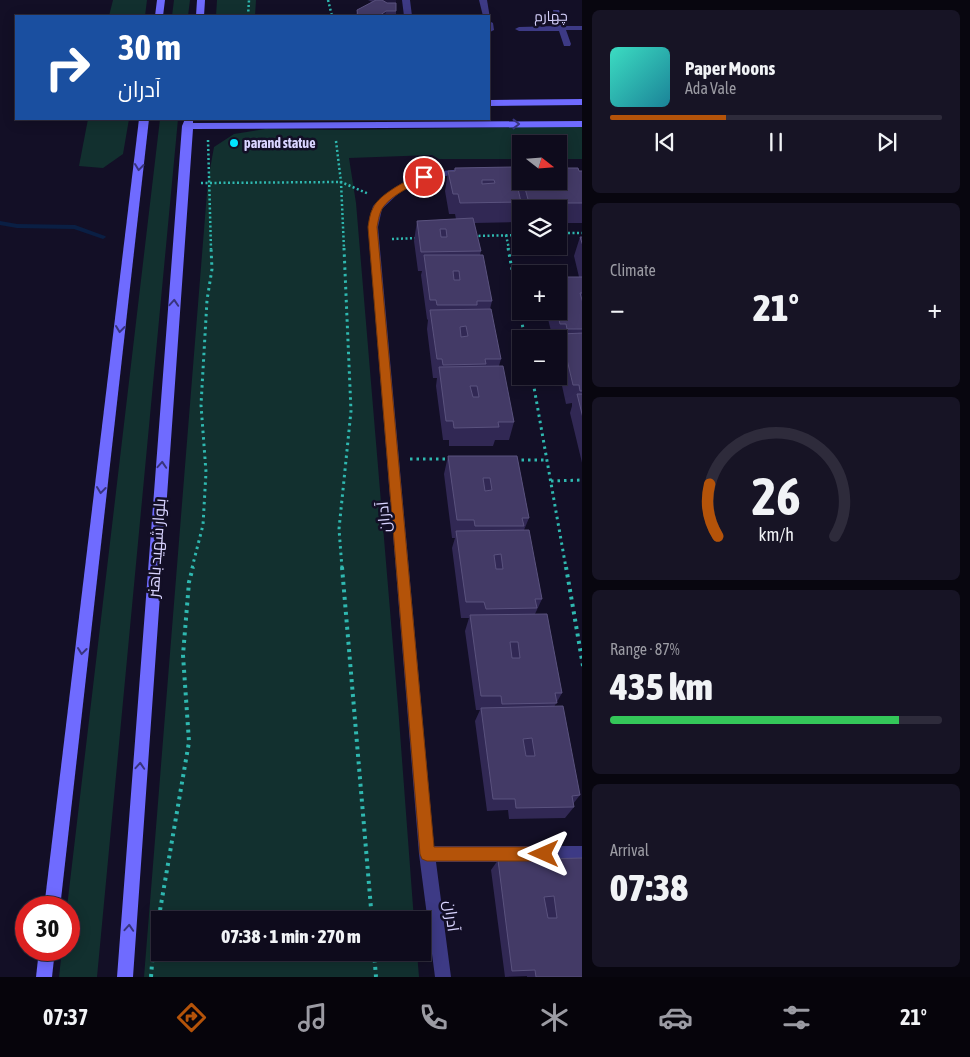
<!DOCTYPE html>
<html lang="en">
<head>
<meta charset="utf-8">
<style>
  body { margin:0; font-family:"Asap Condensed",Cairo,sans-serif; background:#171425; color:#f1f3f6; height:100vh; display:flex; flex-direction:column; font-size:19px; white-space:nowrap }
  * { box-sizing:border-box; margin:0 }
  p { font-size:16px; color:#9b9ba3 }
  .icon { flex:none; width:28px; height:28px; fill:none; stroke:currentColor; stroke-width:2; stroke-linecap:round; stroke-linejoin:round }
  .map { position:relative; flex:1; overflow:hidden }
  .panel { display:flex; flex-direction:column; gap:10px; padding:10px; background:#08060f; width:388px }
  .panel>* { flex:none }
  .banner { position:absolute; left:15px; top:15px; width:475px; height:105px; border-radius:0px; box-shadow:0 2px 12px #0003,0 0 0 1px #2e2b3b; background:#1a4fa0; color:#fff; overflow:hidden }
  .needle { width:32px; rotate:107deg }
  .buttons { position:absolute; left:512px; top:135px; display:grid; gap:10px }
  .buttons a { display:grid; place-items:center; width:55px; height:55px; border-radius:0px; background:#0e0b1c; box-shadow:0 2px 12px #0003,0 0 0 1px #2e2b3b; font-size:25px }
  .speed { position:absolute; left:15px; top:896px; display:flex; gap:10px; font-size:25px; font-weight:700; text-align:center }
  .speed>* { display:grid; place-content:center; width:65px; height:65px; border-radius:50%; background:#0e0b1c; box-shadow:0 2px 12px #0003,0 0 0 1px #2e2b3b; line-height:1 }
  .speed .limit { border:8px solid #d22; background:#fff; color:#111 }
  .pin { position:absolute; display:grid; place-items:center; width:42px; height:42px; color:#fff; margin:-21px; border:2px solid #fff; border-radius:50%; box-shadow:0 1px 5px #0007 }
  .me { position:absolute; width:55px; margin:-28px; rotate:270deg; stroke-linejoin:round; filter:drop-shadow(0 0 4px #0008) }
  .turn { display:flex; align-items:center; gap:18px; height:105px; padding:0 20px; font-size:22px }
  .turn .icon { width:65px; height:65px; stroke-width:2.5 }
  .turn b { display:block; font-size:35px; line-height:42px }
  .big { font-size:38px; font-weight:800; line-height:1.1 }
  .panel .card { flex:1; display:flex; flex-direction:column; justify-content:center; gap:8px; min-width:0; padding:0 18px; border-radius:8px; background:#171425 }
  .panel .dial { align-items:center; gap:0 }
  .dial svg { height:130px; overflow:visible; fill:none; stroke:#2e2b3b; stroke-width:7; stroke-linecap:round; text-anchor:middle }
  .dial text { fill:#f1f3f6; stroke:none }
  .song { display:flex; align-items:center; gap:15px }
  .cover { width:60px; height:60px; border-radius:8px; background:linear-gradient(135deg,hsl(170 70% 55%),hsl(190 70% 35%)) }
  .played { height:5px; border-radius:2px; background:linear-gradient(90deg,#b45309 35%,#2e2b3b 35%) }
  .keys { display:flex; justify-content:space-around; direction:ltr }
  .heat { display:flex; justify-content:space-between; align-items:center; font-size:28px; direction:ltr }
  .charge { height:8px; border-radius:4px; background:linear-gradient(90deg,#34c759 87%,#2e2b3b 0) }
  .trip { position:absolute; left:151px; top:911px; width:280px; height:50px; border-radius:0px; background:#0e0b1c; box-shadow:0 2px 12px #0003,0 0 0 1px #2e2b3b; font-weight:800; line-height:50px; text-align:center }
  .dock { display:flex; height:80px; justify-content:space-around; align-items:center; background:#06040b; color:#9b9ba3 }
  .dock .icon { width:35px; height:35px }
  .dock .on { color:#b45309 }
  .dock b { font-size:22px; color:#f1f3f6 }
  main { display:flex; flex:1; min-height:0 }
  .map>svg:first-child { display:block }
</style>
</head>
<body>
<main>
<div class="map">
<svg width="583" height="977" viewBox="0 0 583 977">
  <rect width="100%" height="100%" fill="#130f26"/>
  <g fill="#12302f">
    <polygon points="113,0 147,0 145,16 109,16"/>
    <polygon points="174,0 190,0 188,16 172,16"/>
    <polygon points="217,0 256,0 255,16 216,16"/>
    <polygon points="88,119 129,119 123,154 103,168 79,166"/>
    <polygon points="160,119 178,119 97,977 59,977 62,950 69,950 69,908 67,907"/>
    <polygon points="582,126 582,159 559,159 559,144 521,144 521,159 439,159 432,155 349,158 356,203 398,706 414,920 160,920 160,952 417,953 419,977 144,977 208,180 214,147 234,134 265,129 347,130"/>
  </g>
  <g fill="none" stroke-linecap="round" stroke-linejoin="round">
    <polygon fill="#0a1f44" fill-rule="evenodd" points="0,221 17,224 75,225 105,236 106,237 103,239 74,229 17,228 0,225"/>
    <g stroke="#2fb8b0" stroke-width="2.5" stroke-dasharray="2 2.5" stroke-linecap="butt">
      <polyline points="328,0 332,16"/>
      <polyline points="248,16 249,0"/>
      <polyline points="208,140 211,249"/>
      <polyline points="336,141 341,182 369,194"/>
      <polyline points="201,183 341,182 344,249"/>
      <polyline points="559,233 583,233"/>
      <polyline points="506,235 509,249"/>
      <polyline points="474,236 521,235"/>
      <polyline points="392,239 418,238"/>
    </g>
    <g stroke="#2fb8b0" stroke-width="3" stroke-dasharray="2.5 4" stroke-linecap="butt">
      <polyline points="508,248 525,339"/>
      <polyline points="532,376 566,568"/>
      <polyline points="410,459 451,459"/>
      <polyline points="515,460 547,460"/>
      <polyline points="551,481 583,480"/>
      <polyline points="192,568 203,525 206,472 201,405 207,300 212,269 211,248"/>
      <polyline points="342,568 339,529 351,411 344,248"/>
    </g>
    <g stroke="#2fb8b0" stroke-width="4" stroke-dasharray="3 4.5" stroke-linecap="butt">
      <polyline points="342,567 372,920"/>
      <polyline points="566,567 583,666"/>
      <polyline points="374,952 376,977"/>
      <polyline points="151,977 153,951 189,742 183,655 189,582 193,567"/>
    </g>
    <polygon fill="#3d3a85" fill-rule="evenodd" points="553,10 559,10 565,26 583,26 583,30 566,30 571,44 570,46 564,46 559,31 519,31 515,29 519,27 557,26"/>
    <g fill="#3d3a85" fill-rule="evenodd">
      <polygon points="402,0 410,0 412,16 404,16"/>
      <polygon points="479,0 487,0 490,18 483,16"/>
      <polygon points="489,21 493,23 494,30 490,32"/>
      <polygon points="498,168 521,168 521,174 495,173 493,171"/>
      <polygon points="463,169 468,172 466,174 435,177 417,182 400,192 382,209 378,227 434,846 583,846 583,862 436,862 451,977 435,977 419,854 368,227 373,206 394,188 411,178 432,172"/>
    </g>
    <g fill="#6f6bff" fill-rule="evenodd">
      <polygon points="157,0 165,0 163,16 155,16"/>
      <polygon points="197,0 205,0 204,16 196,16"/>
      <polygon points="583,99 583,105 489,106 489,100"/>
      <polygon points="139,119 149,119 60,908 44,908"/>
      <polygon points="185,119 193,119 193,123 583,121 583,127 193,129 133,977 117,977 182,126"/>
      <polygon points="39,950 55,950 52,977 36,977"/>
    </g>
  </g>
  <g fill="#312854">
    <polygon points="368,0 396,0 396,16 356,16 357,10 372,2"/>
    <polygon points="455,168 517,183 520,168 521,168 521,181 559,181 579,171 583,171 583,223 559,223 559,209 521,209 521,213 520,208 516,222 474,223 481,251 480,255 492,301 490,309 501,359 499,366 514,422 509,440 495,440 493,446 449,446 449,440 443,440 436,386 437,378 433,378 427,329 428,320 427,319 421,275 422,271 418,271 414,241 417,221 456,219 455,214 449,214 445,191 448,171 454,171"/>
    <polygon points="580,237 583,237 583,467 570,413 572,406 572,403 566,404 559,372 559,339 553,339 546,311 559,311 579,277 574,256"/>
    <polygon points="448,456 517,456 529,518 524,530 542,599 535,614 562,693 554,707 580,795 573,804 574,807 565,818 509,819 508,810 487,811 475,721 480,710 476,710 465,631 469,618 461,618 452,548 455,538 452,538 444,474"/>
    <polygon points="583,858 583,977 527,977 527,976 505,977 491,870 498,860"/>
  </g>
  <g fill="#1d163a">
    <polygon points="380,0 396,0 396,3 380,6"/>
    <polygon points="386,11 385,16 379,16"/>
  </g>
  <g fill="#433a66" stroke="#5a527e" fill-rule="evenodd">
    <polygon points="376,0 382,0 387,3 396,3 396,11 386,11 379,16 358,16 357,10"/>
    <path d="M513,167L521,202L460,203L458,194H453L448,171H455V168ZM482,180H494L495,183L482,184Z"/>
    <path d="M559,168H578L579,171H583V203H529L523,181H559ZM559,183L560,187H548L547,184Z"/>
    <path d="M473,218L481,251L421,252L417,221ZM440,229H446L447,237H441Z"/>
    <polygon points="580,237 583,237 583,246"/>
    <path d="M424,255H483L492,301H477V305H437L436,300H430ZM453,271H459L460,280H454Z"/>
    <polygon points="559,277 583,277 583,293 580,293 583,303 583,329 567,329 566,324 560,324 557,311 559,311"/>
    <path d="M491,309L501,359H485L486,364L443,365L442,359H437L430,310ZM466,326L468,336L461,337L460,327Z"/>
    <polygon points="583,333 583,391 580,391 579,385 573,385 561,334"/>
    <path d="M503,366L514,422H498L499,427L454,428L453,421H446L439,367ZM470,386H477L479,397H473Z"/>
    <polygon points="577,394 583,394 583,418"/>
    <path d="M448,456H517L529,518H522L524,526H475L474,520H457ZM483,478H490L492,490L485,491Z"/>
    <path d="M529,530L542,599H535L537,608L486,609L484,602H466L456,531ZM501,554L503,569H496L494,555Z"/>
    <path d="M547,614L562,693H555L557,703L502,704L501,696H481L470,615ZM510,642H518L520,658H512Z"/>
    <path d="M563,706L580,795L572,796L574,807L516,808L515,799H493L481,708ZM532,738L535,756H526L523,739Z"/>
    <path d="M583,858V977H536L535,970L512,971L498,860ZM554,896L557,918H548L544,897Z"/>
  </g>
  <defs><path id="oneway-chevron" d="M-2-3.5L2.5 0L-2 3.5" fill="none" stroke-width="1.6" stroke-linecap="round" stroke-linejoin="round" transform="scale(1.25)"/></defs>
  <g stroke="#38347d">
    <use href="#oneway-chevron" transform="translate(516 124)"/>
    <use href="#oneway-chevron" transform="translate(139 167) rotate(97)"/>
    <use href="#oneway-chevron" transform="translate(174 303) rotate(-86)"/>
    <use href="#oneway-chevron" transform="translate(120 329) rotate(97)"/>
    <use href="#oneway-chevron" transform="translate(162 465) rotate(-86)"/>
    <use href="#oneway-chevron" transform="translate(101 490) rotate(97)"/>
    <use href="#oneway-chevron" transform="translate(82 651) rotate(97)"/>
    <use href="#oneway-chevron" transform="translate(140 766) rotate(-86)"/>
    <use href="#oneway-chevron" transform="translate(129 928) rotate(-86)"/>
  </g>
  <path fill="#b45309" stroke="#753606" d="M424,174L428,175V179C415,183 386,198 381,211C379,215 378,222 377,227L434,847H544L549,849L551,854L549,859L544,861H427L422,859L420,854L368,227C369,221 370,213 373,208C379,194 410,178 424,174Z"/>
  <circle fill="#00e5ff" stroke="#130f26" stroke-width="2" cx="234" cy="143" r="5"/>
  <g text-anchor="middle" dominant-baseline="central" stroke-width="5" stroke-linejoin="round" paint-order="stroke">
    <g font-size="14" fill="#d9d4ff" stroke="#130f26">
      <text transform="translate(551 16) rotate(-1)">چهارم</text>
    </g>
    <g font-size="14" font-weight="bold" fill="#d9d4ff" stroke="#130f26" text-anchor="start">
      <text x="244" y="143">parand statue</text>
    </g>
    <g font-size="16" fill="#d9d4ff" stroke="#130f26">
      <text transform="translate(383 517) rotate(-95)">آدران</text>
      <text transform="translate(156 548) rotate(-86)">بلوار شهید باهنر</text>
      <text transform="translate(452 916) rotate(83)">آدران</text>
    </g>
  </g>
</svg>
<div class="buttons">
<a><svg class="needle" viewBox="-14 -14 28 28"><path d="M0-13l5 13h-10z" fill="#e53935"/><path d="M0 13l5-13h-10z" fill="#9b9ba3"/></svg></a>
<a><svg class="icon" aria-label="layers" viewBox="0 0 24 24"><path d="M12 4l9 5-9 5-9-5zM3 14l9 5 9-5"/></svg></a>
<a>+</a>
<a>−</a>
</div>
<div class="speed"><div class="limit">30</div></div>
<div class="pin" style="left:424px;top:177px;background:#d93025"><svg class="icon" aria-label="arrive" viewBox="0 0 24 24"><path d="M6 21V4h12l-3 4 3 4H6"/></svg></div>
<svg class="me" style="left:544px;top:854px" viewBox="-20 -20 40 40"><path d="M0-17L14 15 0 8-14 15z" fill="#b45309" stroke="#fff" stroke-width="4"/></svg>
<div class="trip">07:38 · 1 min · 270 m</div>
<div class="banner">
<div class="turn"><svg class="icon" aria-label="right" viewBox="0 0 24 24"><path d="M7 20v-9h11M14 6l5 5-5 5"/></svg><div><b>30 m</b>آدران</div></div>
</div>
</div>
<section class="panel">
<div class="card">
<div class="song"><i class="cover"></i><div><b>Paper Moons</b><p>Ada Vale</p></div></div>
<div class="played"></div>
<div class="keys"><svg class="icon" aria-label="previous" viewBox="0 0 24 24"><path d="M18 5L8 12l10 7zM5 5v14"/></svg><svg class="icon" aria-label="pause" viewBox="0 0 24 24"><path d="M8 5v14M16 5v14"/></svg><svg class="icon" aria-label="next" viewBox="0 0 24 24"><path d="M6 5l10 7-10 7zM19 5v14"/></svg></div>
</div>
<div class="card"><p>Climate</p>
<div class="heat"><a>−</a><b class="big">21°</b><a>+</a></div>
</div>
<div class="card dial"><svg viewBox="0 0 100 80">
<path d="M14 69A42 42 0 1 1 86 69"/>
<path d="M14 69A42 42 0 0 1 9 37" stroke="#b45309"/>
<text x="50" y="56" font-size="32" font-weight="700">26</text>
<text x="50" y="72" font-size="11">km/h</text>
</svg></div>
<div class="card"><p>Range · 87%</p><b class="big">435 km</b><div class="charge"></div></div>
<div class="card"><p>Arrival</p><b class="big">07:38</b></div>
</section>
</main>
<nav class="dock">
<b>07:37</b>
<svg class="icon on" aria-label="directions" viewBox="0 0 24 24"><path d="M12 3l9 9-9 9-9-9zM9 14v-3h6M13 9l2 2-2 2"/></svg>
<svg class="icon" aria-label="music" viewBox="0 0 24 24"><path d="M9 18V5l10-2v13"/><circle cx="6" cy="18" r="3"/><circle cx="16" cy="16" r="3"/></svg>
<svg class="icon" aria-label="phone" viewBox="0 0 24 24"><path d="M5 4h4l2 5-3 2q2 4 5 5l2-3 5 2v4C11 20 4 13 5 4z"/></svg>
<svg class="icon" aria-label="climate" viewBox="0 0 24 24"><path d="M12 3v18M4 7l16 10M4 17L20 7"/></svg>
<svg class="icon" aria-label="car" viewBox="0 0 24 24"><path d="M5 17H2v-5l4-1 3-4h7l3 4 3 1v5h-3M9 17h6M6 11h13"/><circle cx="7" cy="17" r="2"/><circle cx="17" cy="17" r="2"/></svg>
<svg class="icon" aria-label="filters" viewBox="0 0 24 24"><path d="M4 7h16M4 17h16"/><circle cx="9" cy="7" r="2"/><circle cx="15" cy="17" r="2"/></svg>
<b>21°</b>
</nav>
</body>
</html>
